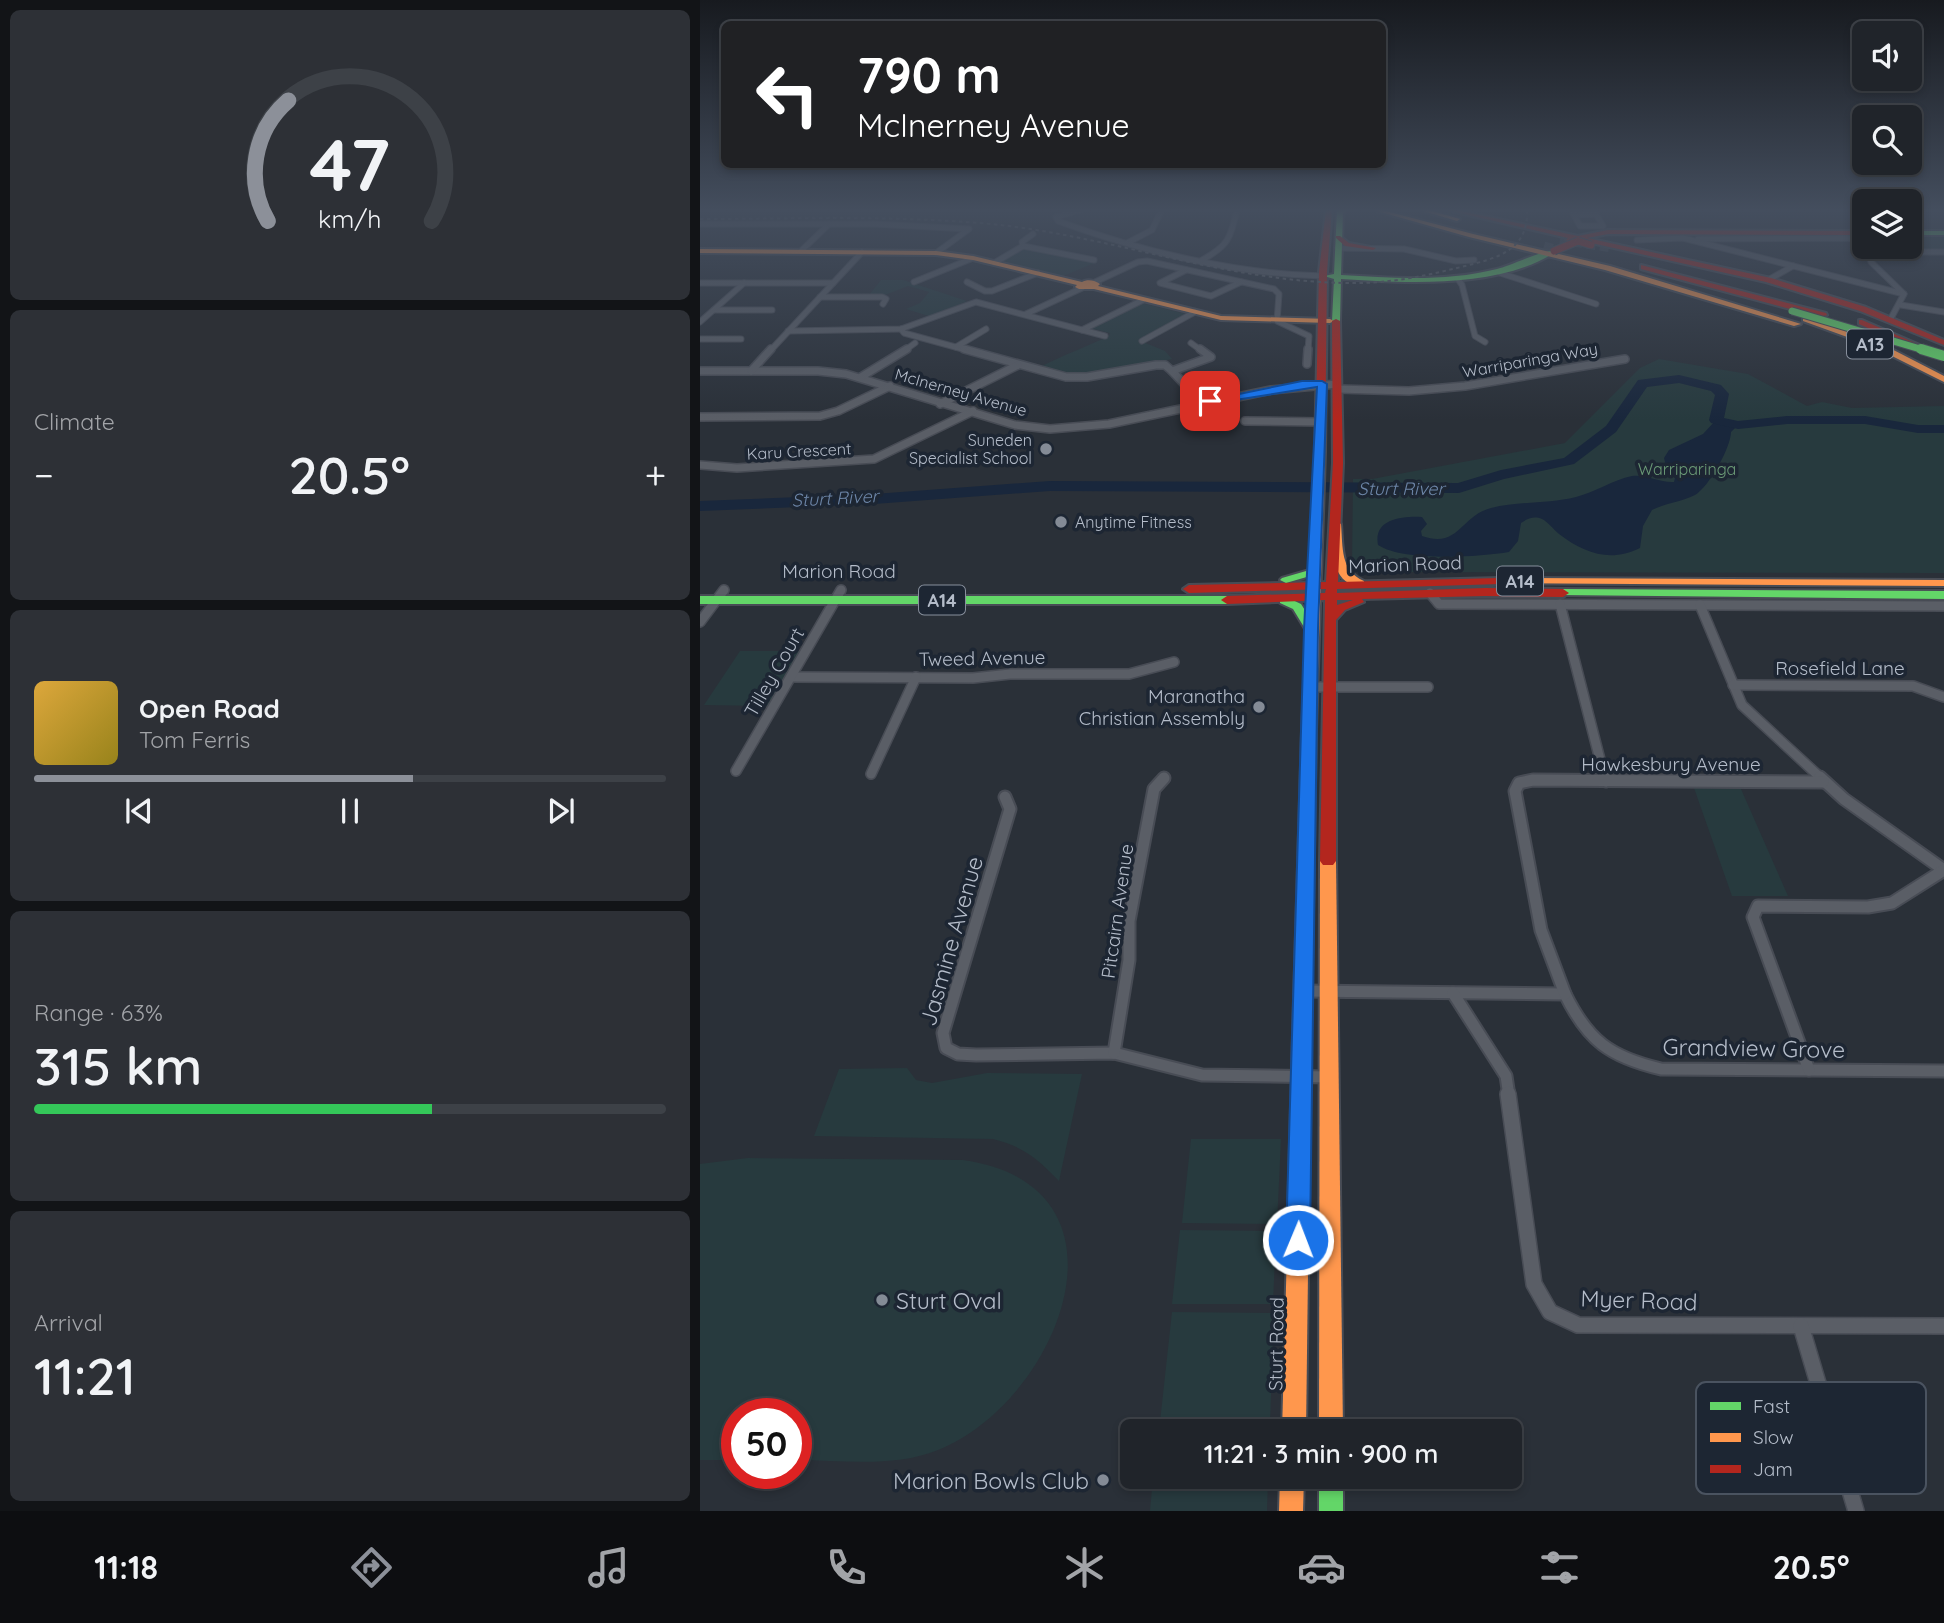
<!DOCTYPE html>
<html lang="en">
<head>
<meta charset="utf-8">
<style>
  body { margin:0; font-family:Quicksand,sans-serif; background:#2d3036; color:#f1f3f6; height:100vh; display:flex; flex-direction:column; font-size:26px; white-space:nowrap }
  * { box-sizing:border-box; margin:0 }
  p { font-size:23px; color:#a2a4a8 }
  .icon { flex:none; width:38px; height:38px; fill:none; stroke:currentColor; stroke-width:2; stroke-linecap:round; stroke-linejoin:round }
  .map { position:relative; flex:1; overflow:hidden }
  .drawer { display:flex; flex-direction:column; gap:10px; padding:10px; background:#121417; width:700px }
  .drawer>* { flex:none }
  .top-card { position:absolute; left:21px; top:21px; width:665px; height:147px; border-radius:10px; box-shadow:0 4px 10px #0003,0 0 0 2px #3d4147; background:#202124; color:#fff; overflow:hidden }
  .buttons { position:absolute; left:1152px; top:21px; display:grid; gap:14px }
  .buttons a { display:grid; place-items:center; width:70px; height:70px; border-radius:10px; background:#20242a; box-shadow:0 4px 10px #0003,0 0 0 2px #3d4147; font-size:35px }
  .speed { position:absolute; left:21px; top:1398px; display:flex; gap:14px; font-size:35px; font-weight:700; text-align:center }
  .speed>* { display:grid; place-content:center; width:91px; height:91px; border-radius:50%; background:#20242a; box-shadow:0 4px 10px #0003,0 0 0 2px #3d4147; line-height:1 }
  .speed .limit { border:10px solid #d22; background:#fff; color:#111 }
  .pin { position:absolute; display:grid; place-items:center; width:60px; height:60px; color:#fff; margin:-30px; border-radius:14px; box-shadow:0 4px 10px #0006 }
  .me { position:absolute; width:77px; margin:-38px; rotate:1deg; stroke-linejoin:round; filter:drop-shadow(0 0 5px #0008) }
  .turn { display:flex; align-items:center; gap:24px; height:147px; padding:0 21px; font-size:32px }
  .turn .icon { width:91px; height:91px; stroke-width:2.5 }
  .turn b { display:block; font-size:49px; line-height:60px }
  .big { font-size:52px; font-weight:600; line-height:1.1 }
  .drawer .tile { flex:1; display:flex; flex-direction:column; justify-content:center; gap:10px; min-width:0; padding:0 24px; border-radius:10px; background:#2d3036 }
  .drawer .dial { align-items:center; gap:0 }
  .dial svg { height:182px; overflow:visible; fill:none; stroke:#3d4147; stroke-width:7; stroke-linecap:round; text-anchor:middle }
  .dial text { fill:#f1f3f6; stroke:none }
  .song { display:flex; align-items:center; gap:21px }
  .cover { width:84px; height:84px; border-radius:10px; background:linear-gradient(135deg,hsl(40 70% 55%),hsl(50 70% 35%)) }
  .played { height:7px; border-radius:4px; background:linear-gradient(90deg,#8c9099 60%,#3d4147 60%) }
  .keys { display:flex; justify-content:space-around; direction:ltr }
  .heat { display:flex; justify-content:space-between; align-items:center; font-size:38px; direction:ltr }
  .charge { height:10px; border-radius:5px; background:linear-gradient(90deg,#34c759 63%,#3d4147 0) }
  .trip { position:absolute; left:420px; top:1419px; width:402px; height:70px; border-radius:10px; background:#20242a; box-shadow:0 4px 10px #0003,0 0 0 2px #3d4147; font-weight:600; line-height:70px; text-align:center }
  .tab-bar { display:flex; height:112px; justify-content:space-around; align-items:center; background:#0d0e11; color:#a2a4a8 }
  .tab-bar .icon { width:49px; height:49px }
  .tab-bar .active { color:#8c9099 }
  .tab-bar b { font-size:32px; color:#f1f3f6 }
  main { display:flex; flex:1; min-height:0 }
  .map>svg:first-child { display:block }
</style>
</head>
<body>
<main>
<section class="drawer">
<div class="tile dial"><svg viewBox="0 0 100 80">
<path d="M14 69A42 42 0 1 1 86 69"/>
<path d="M14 69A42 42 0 0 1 23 16" stroke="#8c9099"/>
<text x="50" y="56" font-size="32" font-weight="700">47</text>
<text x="50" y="72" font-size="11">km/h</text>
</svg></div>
<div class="tile"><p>Climate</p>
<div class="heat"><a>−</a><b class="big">20.5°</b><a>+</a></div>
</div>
<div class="tile">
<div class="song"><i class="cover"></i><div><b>Open Road</b><p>Tom Ferris</p></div></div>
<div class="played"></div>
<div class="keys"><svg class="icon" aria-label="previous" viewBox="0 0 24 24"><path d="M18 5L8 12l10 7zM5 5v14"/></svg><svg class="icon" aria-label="pause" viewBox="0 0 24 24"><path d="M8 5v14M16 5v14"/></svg><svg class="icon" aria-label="next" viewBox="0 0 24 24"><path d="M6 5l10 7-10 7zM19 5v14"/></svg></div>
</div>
<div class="tile"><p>Range · 63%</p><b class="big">315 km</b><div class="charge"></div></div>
<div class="tile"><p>Arrival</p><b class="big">11:21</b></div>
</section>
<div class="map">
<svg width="1244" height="1511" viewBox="0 0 1244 1511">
  <rect width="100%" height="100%" fill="#2a3038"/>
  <g fill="#273a3e">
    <polygon points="1209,237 1244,237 1244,250 1177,250 1174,247 1209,247"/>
    <polygon points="323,246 394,261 394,263 361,277 298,262"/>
    <polygon points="181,280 203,280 267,301 232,317 206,309 220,303 229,292 208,286 185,295 169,295"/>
    <path d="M441,303L486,314L438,340L465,351L472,359L387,374H368L340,367C363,355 386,347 409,336L410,333L390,328Z"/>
    <polygon points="959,359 1048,374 1107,406 1122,402 1152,408 1244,406 1244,573 667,572 652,567 653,479 672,479 865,443 940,368"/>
    <polygon points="40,651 102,651 70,706 4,705"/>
    <polygon points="994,788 1041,789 1088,896 1032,896"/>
    <path d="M207,1068L216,1080L232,1083L287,1073L382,1074L359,1181C337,1158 324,1147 293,1139L114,1136L139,1069Z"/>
    <polygon points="491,1139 581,1139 577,1224 482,1223"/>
    <path d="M48,1158L263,1160C445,1186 359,1402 238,1450C194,1468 142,1460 96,1460V1414H37V1460H0V1164Z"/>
    <polygon points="480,1230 576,1231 573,1304 472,1304"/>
    <polygon points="472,1312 574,1313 570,1423 460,1422"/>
    <polygon points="453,1477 568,1477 567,1511 450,1511"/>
  </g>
  <path fill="#19273c" d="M1016,420L1038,425L1031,432C1031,447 1009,487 995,495C982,502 965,503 952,510L943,526L940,548C910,563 884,553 859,534C853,529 848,522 842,519C834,516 828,518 821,523L818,541L809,552C778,557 704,562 678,545C673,519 702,516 722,517L727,524L721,531L722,536C759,549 760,516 791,508C818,501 848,504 876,497C895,492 913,480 932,476C946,474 960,483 974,482L975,478L967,470L964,458L969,450L1003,434Z"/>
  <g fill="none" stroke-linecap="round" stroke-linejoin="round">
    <polygon fill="#19273c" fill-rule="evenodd" points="979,375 1021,385 1029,394 1024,418 1038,421 1087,416 1165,416 1218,425 1244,425 1244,433 1218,433 1165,424 1087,424 1038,429 1011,423 1009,420 1015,395 1011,391 979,383 947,387 916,432 874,464 804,479 759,493 350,491 174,504 0,511 0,501 174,494 350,481 758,483 801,470 864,458 906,426 938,380"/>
    <g stroke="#3f454e" stroke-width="9" stroke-dasharray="9 4.5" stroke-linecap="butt">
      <polyline points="860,240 912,248"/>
      <polyline points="844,246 862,251"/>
    </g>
    <defs>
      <g id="street-far4">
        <polyline points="871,209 874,215"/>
        <polygon points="896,214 903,226 880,226 874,215"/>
        <path d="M356,217L358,221C439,251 536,274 623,276"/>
        <polyline points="356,217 383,209"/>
        <polyline points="0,224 175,224 269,229 236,253"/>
        <polyline points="998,239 1149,238 1164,243"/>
        <polyline points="937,240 983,238 1204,294"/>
        <polyline points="427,243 452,230 462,209"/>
        <polyline points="323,246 322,242 333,234"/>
        <polyline points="1168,247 1174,252 1169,256 1171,262 1204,294 1190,320"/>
        <polyline points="637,248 704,249 756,261 774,260"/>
        <polyline points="101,251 129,224"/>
        <polyline points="1174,252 1244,252"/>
        <path d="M502,260C528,246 531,238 537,209"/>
        <polyline points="294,263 323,246 394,260"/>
        <polyline points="486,270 460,283 511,296 541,282"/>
        <polyline points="800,273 896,304"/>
        <polyline points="758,279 762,285 775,336 785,342"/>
        <polyline points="1068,280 1093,266"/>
        <polyline points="214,282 273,258"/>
        <polyline points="267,282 285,291 292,291 338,273"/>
        <polyline points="0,283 133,283"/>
        <polyline points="393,283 438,262 447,261 574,289 579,294 577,321 609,336 608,351"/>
        <polyline points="120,297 182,297 186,299 183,304"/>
        <polyline points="1201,305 1244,312"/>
        <polyline points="14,310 72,310"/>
        <polyline points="326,314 382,288"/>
        <polyline points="0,322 44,283"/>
        <polyline points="201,329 204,333 270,351"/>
        <polyline points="382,330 443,300"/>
        <polyline points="88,331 201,329 276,302 405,336"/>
        <polyline points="0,339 41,339"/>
        <polyline points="442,341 495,312"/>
        <polyline points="491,343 502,351"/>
        <polyline points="256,347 286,329"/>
        <polyline points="70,351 162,252"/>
        <polyline points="204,351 215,343"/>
      </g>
      <g id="street-far3">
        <polyline points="264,349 366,377 387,377 456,365 465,365 472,371"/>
        <polyline points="500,349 511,357 472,371 503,404"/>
        <polyline points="607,364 608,349"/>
        <polyline points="0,371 118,371 146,374 315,425 350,429 409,424 571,390 637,384"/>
        <polyline points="51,371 71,349"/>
        <polyline points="161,377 207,349"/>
        <polyline points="638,389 709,391 765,386 925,359"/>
        <polyline points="240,404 318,365"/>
        <polyline points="0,417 120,416 138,411 190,386"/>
        <polyline points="545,421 621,422"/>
        <polyline points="0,465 37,468 174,459 273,411"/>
      </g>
      <g id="street-far2">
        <polyline points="730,593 739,604 1244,606"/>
        <polyline points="860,604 905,779"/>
        <polyline points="1000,605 1042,705 1122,779"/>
        <polyline points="0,622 24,590"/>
        <polyline points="91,677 273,678 310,674 429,674 474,662"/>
        <polyline points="1033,685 1213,686 1244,697"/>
        <polyline points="611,687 728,687"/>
        <polyline points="36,771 141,590"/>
        <polyline points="171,774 216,677"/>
      </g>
      <g id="street-far1">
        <polyline points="905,777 906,781"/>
        <polyline points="1120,777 1144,799 1244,870"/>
        <polyline points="305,797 310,809 243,1033 246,1048 258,1054 276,1055 414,1053 502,1075 629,1077"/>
        <path d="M604,991L865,994C888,1041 910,1057 961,1069L1244,1071"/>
        <polyline points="753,993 806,1076 809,1096"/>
        <polyline points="865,994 841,930 815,791 819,783 833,780 1123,782"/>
        <polyline points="414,1053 429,960 429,921 454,789 464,778"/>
        <polyline points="1109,1070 1053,917 1058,906 1168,907 1192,903 1244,870"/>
      </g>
      <g id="street">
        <polyline points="808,1094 834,1284 850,1312 878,1325 1244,1326"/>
        <polyline points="1101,1326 1156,1511"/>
      </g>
      <g id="fast">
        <path d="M637,209H651L643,213L641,275C693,278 746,282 797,269C810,266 849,247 857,251C801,289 706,283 641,279L640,321L636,323L632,321L634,279L624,276L634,274Z"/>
        <rect x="1209" y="231" width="35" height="4"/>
        <polygon points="613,569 617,570 617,574 586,583 580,580 582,578"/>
        <polygon points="863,589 1244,591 1244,599 859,595 859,591"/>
        <polygon points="0,596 527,596 533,600 527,604 0,604"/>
        <polygon points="584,596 601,604 617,629 615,632 607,632 593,609 580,603 580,597"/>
        <rect x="619" y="1477" width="24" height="34"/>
      </g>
      <g id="slow">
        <polygon points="670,209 678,209 773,234 910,266 1101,324 1094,326 905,270 769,237"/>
        <polygon points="716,209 725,209 760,219 757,221"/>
        <path d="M0,249L236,251L273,256L382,282C387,279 395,280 400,284L398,286L521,316L630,319L634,321L630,323L521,320L394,289H379L375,287L377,285L273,260L236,255L0,253Z"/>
        <polygon points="1106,317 1178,342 1244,376 1244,382 1172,346 1103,321 1103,317"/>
        <polygon points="620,449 625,452 616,730 609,734 602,730 615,452"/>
        <path d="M636,521L641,524C643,547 640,571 664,581V585C630,589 632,546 631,524Z"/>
        <polygon points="800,578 1244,580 1244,586 796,583 796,579"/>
        <polygon points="628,855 633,857 636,861 643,1432 619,1432 620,861 623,857"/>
        <polygon points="602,1025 608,1028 611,1033 606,1432 582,1432 593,1033 596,1028"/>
        <polygon points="580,1477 604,1477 603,1511 579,1511"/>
      </g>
      <g id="jam">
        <polygon points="626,209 632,209 627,272 625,452 620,455 615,452 619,272"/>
        <polygon points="742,209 752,209 878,236 908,230 1164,231 1164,235 908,234 887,238 1071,278 1166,307 1244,340 1244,345 1160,311 1066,282 878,240 869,242 866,240 868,238"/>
        <polygon points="636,236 640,236 649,243 676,248 673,250 645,246 636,238"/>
        <polygon points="941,265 1126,313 1127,315 1120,317 941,269"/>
        <path d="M636,319L640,321L643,463L638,582L800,578L806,581L800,584L637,589V593L785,588L863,589L869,593L863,597L785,596L662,599L664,602L645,610L636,620V861L633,865H623L620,861L625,600L527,604L521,600L527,596L625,593L626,589L489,593L483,589L489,585L626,582L633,463L632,321ZM637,600H653L637,605Z"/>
        <polygon points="1162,320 1229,349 1230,351 1223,353 1159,324 1159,320"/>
        <polygon points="609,726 616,730 611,1033 608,1038 602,1041 596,1038 593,1033 602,730"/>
      </g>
    </defs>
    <use href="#street-far4" stroke="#484c55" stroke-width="7"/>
    <use href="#street-far3" stroke="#484c55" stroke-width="10"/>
    <use href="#street-far2" stroke="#484c55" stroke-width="12"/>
    <use href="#street-far1" stroke="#484c55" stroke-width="15"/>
    <use href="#street" stroke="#484c55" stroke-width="18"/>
    <use href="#fast" stroke="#484c55" stroke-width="4"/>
    <use href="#slow" stroke="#484c55" stroke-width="4"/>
    <use href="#jam" stroke="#484c55" stroke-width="4"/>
    <use href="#street-far4" stroke="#5a5e66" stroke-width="5"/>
    <use href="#street-far3" stroke="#5a5e66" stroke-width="7"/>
    <use href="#street-far2" stroke="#5a5e66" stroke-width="9"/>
    <use href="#street-far1" stroke="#5a5e66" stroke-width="11"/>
    <use href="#street" stroke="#5a5e66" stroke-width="15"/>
    <use href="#fast" fill="#63d668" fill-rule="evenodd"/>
    <use href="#slow" fill="#ff974d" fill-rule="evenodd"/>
    <use href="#jam" fill="#b3261e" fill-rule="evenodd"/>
    <path stroke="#595d64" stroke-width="2" stroke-dasharray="3.5 3.5" stroke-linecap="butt" d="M0,219C97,219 194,215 291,224C413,236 532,284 656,283C693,283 729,275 765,266C798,258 829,250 827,209"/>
    <defs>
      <polyline id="fast-bridge-far1" points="1092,311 1227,351"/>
      <polyline id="fast-bridge" points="1221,349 1244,356"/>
      <g id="jam-bridge">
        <polyline points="878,241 891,245"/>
        <polyline points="854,251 878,241"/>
      </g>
    </defs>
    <use href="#fast-bridge-far1" stroke="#484c55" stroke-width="9" stroke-linecap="butt"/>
    <use href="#fast-bridge" stroke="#484c55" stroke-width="12" stroke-linecap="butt"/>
    <use href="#jam-bridge" stroke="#484c55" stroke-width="9" stroke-linecap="butt"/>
    <use href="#fast-bridge-far1" stroke="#63d668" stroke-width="7"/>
    <use href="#fast-bridge" stroke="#63d668" stroke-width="10"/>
    <use href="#jam-bridge" stroke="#b3261e" stroke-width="7"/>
  </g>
  <linearGradient id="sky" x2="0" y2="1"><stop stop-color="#171a1f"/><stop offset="0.5" stop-color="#444e5e"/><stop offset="1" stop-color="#444e5e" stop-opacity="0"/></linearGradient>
  <rect width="1244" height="420" fill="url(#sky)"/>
  <polygon fill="#1a73e8" stroke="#114b97" stroke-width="2" points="602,381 622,381 627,384 618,629 610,1240 606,1249 598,1252 590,1249 586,1240 604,629 617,387 510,404 505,401"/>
  <g fill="#848b96" stroke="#1d2633" stroke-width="2.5">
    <circle cx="346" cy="449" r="7"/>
    <circle cx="361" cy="522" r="7"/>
    <circle cx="559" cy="707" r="7"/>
    <circle cx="182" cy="1300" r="7"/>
    <circle cx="403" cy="1480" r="7"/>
  </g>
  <g text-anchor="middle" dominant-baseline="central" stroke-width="7" stroke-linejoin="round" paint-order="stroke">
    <g font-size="16" fill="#b4bcc9" stroke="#1d2633">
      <text transform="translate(830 360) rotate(-10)">Warriparinga Way</text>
      <text transform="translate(261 392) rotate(16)">McInerney Avenue</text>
      <text transform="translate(99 451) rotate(-3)">Karu Crescent</text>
    </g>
    <g font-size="16" fill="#b4bcc9" stroke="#1d2633" text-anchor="end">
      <text x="332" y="440">Suneden<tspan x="332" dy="18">Specialist School</tspan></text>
      <text x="375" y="522" text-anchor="start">Anytime Fitness</text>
    </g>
    <g font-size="16" fill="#6b9a76" stroke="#1d2633">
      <text x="987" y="469">Warriparinga</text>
    </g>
    <g fill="#1d2633" stroke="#878f9c" stroke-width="2">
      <rect x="1147" y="329.5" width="46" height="29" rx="5"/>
      <rect x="797" y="566.5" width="46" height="29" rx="5"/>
      <rect x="219" y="585.5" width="46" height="29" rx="5"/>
    </g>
    <g font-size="18" font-weight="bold" fill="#b4bcc9">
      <text x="1170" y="344">A13</text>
      <text x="820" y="581">A14</text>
      <text x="242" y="600">A14</text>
    </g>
    <g font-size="18" font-style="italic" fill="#6d86a8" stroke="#1d2633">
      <text x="701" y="488">Sturt River</text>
      <text transform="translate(135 498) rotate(-3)">Sturt River</text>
    </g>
    <g font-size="19" fill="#b4bcc9" stroke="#1d2633">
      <text transform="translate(705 564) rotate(-2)">Marion Road</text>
      <text x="139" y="571">Marion Road</text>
      <text transform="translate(282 658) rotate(-1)">Tweed Avenue</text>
      <text x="1140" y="668">Rosefield Lane</text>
      <text transform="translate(74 672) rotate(-60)">Tilley Court</text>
      <text x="971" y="764">Hawkesbury Avenue</text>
      <text transform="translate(417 911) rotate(-82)">Pitcairn Avenue</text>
      <text transform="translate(576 1344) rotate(-89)">Sturt Road</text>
    </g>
    <g font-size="19" fill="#b4bcc9" stroke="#1d2633" text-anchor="end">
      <text x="545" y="696">Maranatha<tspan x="545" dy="22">Christian Assembly</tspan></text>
    </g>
    <g font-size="23" fill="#b4bcc9" stroke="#1d2633">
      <text transform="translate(251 941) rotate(-74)">Jasmine Avenue</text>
      <text transform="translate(1054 1048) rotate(1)">Grandview Grove</text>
      <text transform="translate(939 1300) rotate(2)">Myer Road</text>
    </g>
    <g font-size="23" fill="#b4bcc9" stroke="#1d2633" text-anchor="start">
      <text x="196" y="1300">Sturt Oval</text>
      <text x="389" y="1480" text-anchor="end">Marion Bowls Club</text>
    </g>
  </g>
  <rect x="996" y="1382" width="230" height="112" rx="10" fill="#1d2633" stroke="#4a5360" stroke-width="2"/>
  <rect x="1010" y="1402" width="31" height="8" fill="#63d668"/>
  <rect x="1010" y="1433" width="31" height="9" fill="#ff974d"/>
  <rect x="1010" y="1465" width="31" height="8" fill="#b3261e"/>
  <g font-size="19" fill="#b4bcc9">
    <text x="1053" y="1413">Fast</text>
    <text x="1053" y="1444">Slow</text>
    <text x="1053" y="1476">Jam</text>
  </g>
</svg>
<div class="buttons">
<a><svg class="icon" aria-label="sound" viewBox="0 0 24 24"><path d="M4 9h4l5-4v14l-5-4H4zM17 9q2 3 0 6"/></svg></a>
<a><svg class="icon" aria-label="search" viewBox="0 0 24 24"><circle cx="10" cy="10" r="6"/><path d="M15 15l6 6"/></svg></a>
<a><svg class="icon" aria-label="layers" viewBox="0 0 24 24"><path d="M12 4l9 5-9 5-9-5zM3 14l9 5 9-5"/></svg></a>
</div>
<div class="speed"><div class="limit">50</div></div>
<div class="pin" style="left:510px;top:401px;background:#d93025"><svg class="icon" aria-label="arrive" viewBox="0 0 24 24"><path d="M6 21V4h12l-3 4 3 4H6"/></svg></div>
<svg class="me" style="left:598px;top:1240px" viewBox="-20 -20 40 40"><circle r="17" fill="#1a73e8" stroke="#fff" stroke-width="3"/><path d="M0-11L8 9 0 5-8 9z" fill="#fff"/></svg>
<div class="trip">11:21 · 3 min · 900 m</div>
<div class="top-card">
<div class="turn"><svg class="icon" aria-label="left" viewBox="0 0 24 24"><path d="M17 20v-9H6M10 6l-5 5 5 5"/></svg><div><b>790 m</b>McInerney Avenue</div></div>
</div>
</div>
</main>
<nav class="tab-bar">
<b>11:18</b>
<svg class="icon active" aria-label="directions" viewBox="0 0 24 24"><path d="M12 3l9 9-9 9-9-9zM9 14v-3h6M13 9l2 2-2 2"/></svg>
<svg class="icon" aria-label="music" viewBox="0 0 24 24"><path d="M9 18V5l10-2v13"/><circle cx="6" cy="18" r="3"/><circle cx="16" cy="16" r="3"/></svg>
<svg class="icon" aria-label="phone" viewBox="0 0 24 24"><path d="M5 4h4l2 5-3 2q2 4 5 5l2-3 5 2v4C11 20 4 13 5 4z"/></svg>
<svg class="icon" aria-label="climate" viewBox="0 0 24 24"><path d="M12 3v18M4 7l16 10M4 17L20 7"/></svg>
<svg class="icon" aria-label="car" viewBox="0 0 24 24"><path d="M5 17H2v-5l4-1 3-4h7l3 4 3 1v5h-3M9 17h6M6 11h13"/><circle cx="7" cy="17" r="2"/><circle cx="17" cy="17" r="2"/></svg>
<svg class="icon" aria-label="filters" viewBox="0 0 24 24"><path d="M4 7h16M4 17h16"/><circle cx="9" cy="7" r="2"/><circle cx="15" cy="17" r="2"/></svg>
<b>20.5°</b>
</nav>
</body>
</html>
